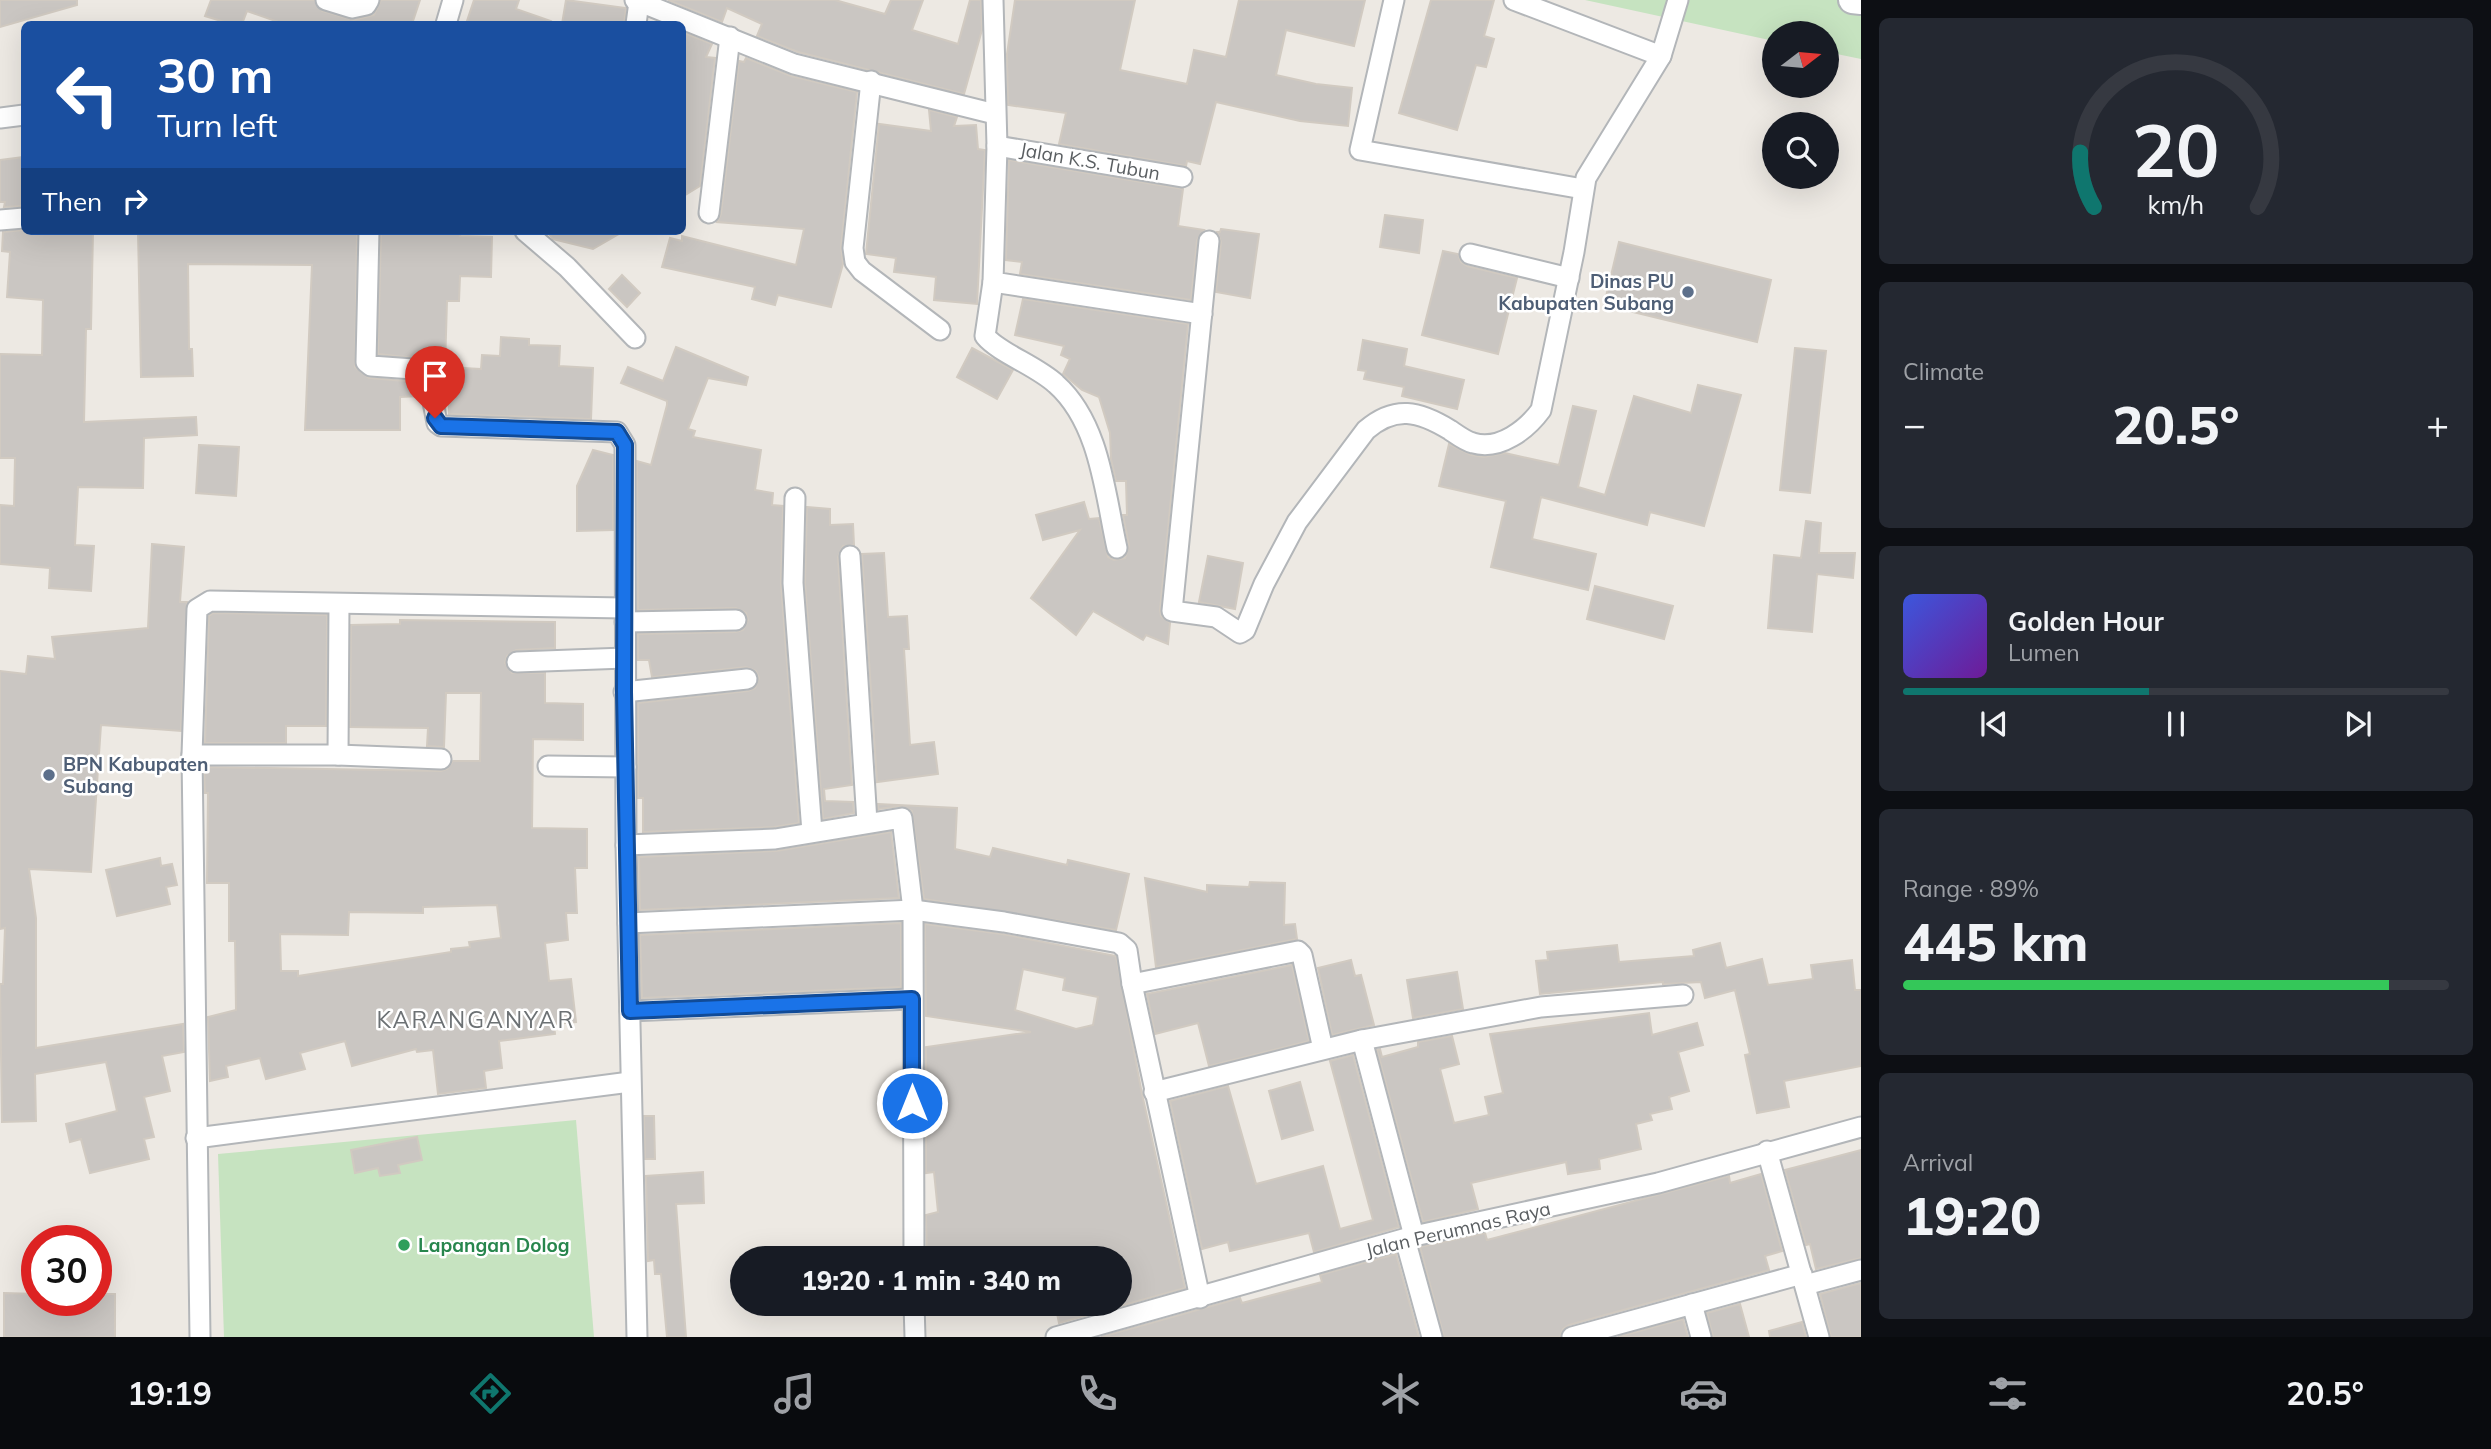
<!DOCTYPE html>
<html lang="en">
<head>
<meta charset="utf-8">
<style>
  body { margin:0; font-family:Mulish,sans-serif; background:#242831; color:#f1f3f6; height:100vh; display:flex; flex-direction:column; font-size:26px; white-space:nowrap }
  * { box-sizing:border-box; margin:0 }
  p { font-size:23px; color:#9ea1a6 }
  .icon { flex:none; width:38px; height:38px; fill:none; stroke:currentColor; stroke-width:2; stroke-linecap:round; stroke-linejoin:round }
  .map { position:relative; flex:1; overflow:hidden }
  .panel { display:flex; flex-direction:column; gap:18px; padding:18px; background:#0d0f14; width:630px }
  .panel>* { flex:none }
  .guide { position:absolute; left:21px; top:21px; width:665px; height:214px; border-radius:10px; box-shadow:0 7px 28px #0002; background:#1a4fa0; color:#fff; overflow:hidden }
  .needle { width:46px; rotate:74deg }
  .fabs { position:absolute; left:1762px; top:21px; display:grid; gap:14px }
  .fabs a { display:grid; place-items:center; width:77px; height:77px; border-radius:50%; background:#171b24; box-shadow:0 7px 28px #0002; font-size:35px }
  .speed { position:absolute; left:21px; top:1225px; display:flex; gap:14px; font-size:35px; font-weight:700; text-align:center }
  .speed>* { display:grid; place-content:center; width:91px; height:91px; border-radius:50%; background:#171b24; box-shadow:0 7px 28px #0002; line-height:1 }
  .speed .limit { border:10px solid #d22; background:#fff; color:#111 }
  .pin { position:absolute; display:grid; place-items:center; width:60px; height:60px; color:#fff; margin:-72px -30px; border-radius:50% 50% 50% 0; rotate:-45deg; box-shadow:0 0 7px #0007 }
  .pin .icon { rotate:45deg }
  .me { position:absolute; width:77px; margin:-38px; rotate:0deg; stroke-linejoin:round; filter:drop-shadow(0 0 5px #0008) }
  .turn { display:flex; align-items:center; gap:24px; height:147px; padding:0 21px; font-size:32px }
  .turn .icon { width:91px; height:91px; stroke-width:2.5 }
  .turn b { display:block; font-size:49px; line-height:60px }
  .then { display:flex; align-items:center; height:66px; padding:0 21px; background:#0003; gap:14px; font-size:26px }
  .big { font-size:52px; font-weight:800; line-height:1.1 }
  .panel .widget { flex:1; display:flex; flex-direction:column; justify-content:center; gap:10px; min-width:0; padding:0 24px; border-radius:10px; background:#242831 }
  .panel .dial { align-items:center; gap:0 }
  .dial svg { height:182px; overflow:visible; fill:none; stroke:#363941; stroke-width:7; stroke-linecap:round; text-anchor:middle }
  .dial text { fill:#f1f3f6; stroke:none }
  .song { display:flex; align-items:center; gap:21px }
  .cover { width:84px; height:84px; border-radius:10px; background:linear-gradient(135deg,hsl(230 70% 55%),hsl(280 70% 35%)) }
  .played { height:7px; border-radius:4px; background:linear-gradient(90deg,#0f766e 45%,#363941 45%) }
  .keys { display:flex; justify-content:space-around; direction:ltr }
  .heat { display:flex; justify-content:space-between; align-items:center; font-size:38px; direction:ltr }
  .charge { height:10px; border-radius:5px; background:linear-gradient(90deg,#34c759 89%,#363941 0) }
  .trip { position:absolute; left:730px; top:1246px; width:402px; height:70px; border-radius:35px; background:#171b24; box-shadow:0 7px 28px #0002; font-weight:800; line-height:70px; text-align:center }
  .menu { display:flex; height:112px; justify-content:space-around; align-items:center; background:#090b0e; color:#9ea1a6 }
  .menu .icon { width:49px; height:49px }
  .menu .selected { color:#0f766e }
  .menu b { font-size:32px; color:#f1f3f6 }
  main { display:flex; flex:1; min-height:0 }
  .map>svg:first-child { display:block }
</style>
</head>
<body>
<main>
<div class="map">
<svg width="1861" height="1337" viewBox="0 0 1861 1337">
  <rect width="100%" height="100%" fill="#ede9e3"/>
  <g fill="#c6e3c0">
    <polygon points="1585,0 1861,0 1861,59 1827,52 1827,33 1774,33 1774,41"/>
    <polygon points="576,1120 594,1337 224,1337 218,1154"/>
  </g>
  <g fill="#cac6c2" stroke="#d1cac1" stroke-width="2" fill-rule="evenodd">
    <polygon points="0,0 77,0 77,5 0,27"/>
    <polygon points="211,0 314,0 322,11 354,20 374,15 381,0 420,0 412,24 284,24 247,11 242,24 231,24 205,16"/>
    <polygon points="474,0 519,0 516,9 551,21 550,24 466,24"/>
    <polygon points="566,0 626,8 624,24 562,24"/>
    <polygon points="668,0 835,0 885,14 891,0 923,0 912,30 958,44 970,0 981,0 982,30 964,94 798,52 757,36 762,24 727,8 722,22"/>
    <polygon points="1015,0 1135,0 1120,70 1187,84 1194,50 1226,57 1239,0 1365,0 1354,46 1286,30 1276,75 1316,84 1352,88 1348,126 1300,121 1216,102 1200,164 1187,161 1186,166 1059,144 1066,113 1008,105 1007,54"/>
    <polygon points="1431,0 1494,0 1484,36 1494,39 1486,67 1476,65 1457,130 1399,113"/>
    <polygon points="682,32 712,44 706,57 715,58 700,186 682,197"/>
    <polygon points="746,58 791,76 857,92 841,247 843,264 831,307 778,295 775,305 752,299 755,287 662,267 670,238 682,241 682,236 796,265 804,229 717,222 721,214 739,61 744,62"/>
    <polygon points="929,110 957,117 954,126 976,125 978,149 985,150 977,304 934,300 936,277 894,272 896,258 866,254 879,124 931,131"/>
    <polygon points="24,157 24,206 4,207 5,202 0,202 0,160"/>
    <polygon points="1009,160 1183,189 1178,226 1204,230 1197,240 1191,300 1020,274 1022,262 1006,260"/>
    <polygon points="1385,215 1423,220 1419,253 1380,247"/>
    <polygon points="1221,229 1259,234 1250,298 1216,292 1221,242 1217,232 1220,232"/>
    <polygon points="24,230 93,231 91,329 86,329 84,422 196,417 197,435 144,438 143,488 78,487 75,545 94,546 91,591 49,588 50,568 0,564 0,505 14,506 15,458 0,458 0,354 42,355 43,300 7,297 10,252 2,251 3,232"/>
    <polygon points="138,231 357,231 355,367 369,378 417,382 419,396 400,397 400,430 305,430 312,265 188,264 189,349 192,349 193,376 141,377"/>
    <polygon points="381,231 461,231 460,236 492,237 491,277 460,276 459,301 447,301 445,367 481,369 482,355 500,356 501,337 529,339 529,345 560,346 559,366 593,368 591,419 449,414 449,398 445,398 439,368 433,360 378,354"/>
    <polygon points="547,231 624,231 593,249 553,239"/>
    <polygon points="1619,242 1771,280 1757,342 1604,305"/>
    <polygon points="1443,251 1458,254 1461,262 1467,266 1517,278 1498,354 1422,335"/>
    <polygon points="622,275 640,293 627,307 609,289"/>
    <polygon points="1023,299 1188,324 1160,610 1161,616 1170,623 1168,644 1146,635 1143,640 1093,611 1076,635 1031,598 1080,530 1043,540 1036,515 1084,502 1089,519 1099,518 1108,557 1114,560 1125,558 1129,546 1123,515 1127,515 1126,481 1116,481 1111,459 1110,433 1099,397 1082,390 1063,374 1070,359 1061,355 1064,346 1015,335"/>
    <polygon points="1363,340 1407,349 1404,366 1464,380 1457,409 1402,396 1404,387 1364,379 1366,371 1358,370"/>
    <polygon points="676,347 748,377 746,385 708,378 688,429 695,431 693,437 761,450 755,490 773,493 772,505 783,506 781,584 799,823 774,827 643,832 643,798 638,798 638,703 748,691 755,688 759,678 756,671 746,667 652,677 649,660 638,660 638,634 736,632 743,630 748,620 746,613 736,608 638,610 637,461 651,465 667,405 667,401 621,383 628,367 663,381"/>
    <polygon points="972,348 1013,370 997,399 957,377"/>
    <polygon points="1795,348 1826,351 1810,493 1780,490"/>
    <polygon points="1698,385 1741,395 1704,526 1650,512 1647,525 1541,497 1532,539 1596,554 1588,590 1491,567 1506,501 1439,486 1449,444 1471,455 1484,457 1505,453 1559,465 1573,406 1596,411 1578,487 1605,495 1634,396 1691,413"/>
    <polygon points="199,445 239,447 236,496 196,493"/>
    <polygon points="593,450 613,455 613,530 577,531 577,486"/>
    <polygon points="807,507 830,509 830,525 853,524 854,545 843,546 838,557 852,785 824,789 825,801 853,802 854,813 823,819 805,583"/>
    <polygon points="1806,521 1821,523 1819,553 1855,553 1853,578 1817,574 1812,632 1768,628 1774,555 1801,558"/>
    <polygon points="152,544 184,547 180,602 187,602 181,731 101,725 91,872 29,869 36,918 36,1048 183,1024 184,1052 162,1056 170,1091 144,1097 154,1137 144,1139 149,1159 90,1173 81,1139 70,1142 66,1124 117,1111 106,1062 35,1074 36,1121 2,1122 0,984 3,984 5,928 0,929 0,671 26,674 28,656 55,659 52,637 148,628"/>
    <polygon points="884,553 888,617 907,616 909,649 904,649 910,745 934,742 938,774 877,782 862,554"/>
    <polygon points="1208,556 1243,563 1235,609 1199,602"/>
    <polygon points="1595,586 1673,606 1664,639 1587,619"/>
    <polygon points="213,613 327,615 326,726 286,726 286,743 205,743 209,616"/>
    <path d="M400,620L555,622V648L516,650L507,656L505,663L512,673H545V703L583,704V740L533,739L532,828L587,829V868H575L577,913H566L568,940L545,943L549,981L571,979L576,1022L554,1024L555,1034L499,1041L502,1068L484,1071L486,1088L438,1094L433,1050L417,1052L416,1049L352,1066L345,1041L300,1053L305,1069L266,1079L260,1058L226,1066L228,1077L210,1081L208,1017L236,1010L235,941H229V883H207L208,793H205L204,767L441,771L447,769L453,761H480L481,693H446L444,747L427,746L428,728L350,727L351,625L400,624ZM497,905L501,938L469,942L470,947L451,949V952L298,976V971H281L280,934L348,935L349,912L423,913V907Z"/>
    <polygon points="878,804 957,808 955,849 990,857 993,848 1067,865 1068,860 1129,874 1116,930 924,899 912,811 901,806 878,809"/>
    <polygon points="891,832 899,898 640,910 639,857 776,851"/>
    <polygon points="160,858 161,866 172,864 177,885 166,887 170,904 117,916 106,870"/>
    <polygon points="1145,878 1207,892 1207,885 1249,887 1250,882 1285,883 1284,925 1295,924 1297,939 1156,967"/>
    <polygon points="901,923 901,987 642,998 640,935"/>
    <path d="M925,924L1002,934L1116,956L1142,1094L1185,1288L1059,1323L1055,1304H1120V1258H927L926,1215L938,1212L934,1172L926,1173V1047L1031,1032L926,1016ZM1023,969L1065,978L1063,990L1098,997L1093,1025L1076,1029L1015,1010Z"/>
    <polygon points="1720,943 1726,968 1762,959 1768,985 1813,979 1811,965 1852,960 1855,990 1861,990 1861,1066 1784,1081 1789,1107 1757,1113 1745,1055 1750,1054 1735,990 1705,998 1701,982 1663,984 1663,982 1540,994 1536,961 1548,960 1547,952 1617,945 1619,962 1694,956 1693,950"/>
    <polygon points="1351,960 1355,976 1361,975 1374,1025 1332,1035 1318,968"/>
    <polygon points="1292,965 1309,1041 1209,1066 1198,1023 1155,1034 1147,994"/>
    <polygon points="1457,972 1463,1009 1413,1018 1407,980"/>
    <polygon points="1649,1013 1652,1035 1697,1023 1703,1045 1678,1052 1689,1091 1669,1097 1672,1109 1650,1114 1652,1120 1636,1124 1641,1149 1599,1159 1600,1169 1568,1174 1566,1162 1471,1183 1478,1209 1423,1222 1377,1050 1380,1049 1382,1057 1418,1047 1418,1042 1452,1036 1459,1064 1440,1069 1454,1123 1489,1115 1485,1097 1503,1093 1490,1034"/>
    <polygon points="1353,1055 1399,1227 1314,1252 1309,1233 1230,1251 1228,1242 1202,1249 1170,1101 1228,1086 1256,1184 1323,1166 1340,1229 1373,1220 1330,1061"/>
    <polygon points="1300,1082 1313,1130 1282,1139 1269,1091"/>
    <polygon points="644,1116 654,1116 655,1159 645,1159"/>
    <polygon points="417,1137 422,1160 398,1165 400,1173 380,1176 378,1168 355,1173 351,1150"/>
    <polygon points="1861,1150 1861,1258 1816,1269 1810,1244 1806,1245 1785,1170"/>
    <polygon points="703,1172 704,1203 676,1204 686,1337 667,1337 661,1274 655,1274 654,1260 648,1261 646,1176"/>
    <polygon points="1761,1174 1782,1251 1765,1256 1769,1270 1569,1325 1563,1329 1560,1337 1444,1337 1420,1247 1485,1233 1487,1240 1729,1176 1730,1183"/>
    <polygon points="1396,1254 1419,1337 1101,1337 1240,1298 1242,1303 1322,1282 1320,1275"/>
    <polygon points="1861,1283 1861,1337 1831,1337 1820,1294"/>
    <polygon points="4,1293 37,1294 37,1300 96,1300 96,1294 115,1294 115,1337 4,1337"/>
    <polygon points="1740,1304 1749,1337 1713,1337 1707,1313"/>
    <polygon points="1683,1319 1688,1337 1618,1337"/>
    <polygon points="1802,1322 1806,1337 1770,1337 1769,1331"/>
  </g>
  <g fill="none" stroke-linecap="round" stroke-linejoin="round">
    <defs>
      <g id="street">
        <polyline points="326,0 352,8 366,5 369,0"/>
        <polyline points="635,0 794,64 995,114"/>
        <polyline points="993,0 997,146 993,282 1202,314"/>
        <polyline points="1394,0 1360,150 1583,189"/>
        <polyline points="1514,0 1661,56 1678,0"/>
        <polyline points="446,24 453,0"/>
        <polyline points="636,24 639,2"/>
        <polyline points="871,81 853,248 855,262 862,271 940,330"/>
        <polyline points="0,118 24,115"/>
        <polyline points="997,146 1182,177"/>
        <polyline points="709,213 730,37"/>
        <polyline points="0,220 24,218"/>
        <polyline points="369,231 366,362 371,366 427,370 437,423 441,426 617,432 625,445 626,845 637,1337"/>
        <polyline points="525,231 567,267 635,338"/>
        <path d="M1209,241L1172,611L1216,617L1240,633L1245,630L1264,584L1297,522L1366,430C1395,405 1419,411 1450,430C1456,434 1465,441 1473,443C1500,451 1527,429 1541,410L1574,252L1586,178L1661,56"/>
        <polyline points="1470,254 1569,278"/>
        <path d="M993,282L985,336C999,353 1037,366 1056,384C1100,423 1105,494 1117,548"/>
        <polyline points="795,498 793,583 812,832"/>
        <polyline points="850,556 867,822"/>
        <polyline points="625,622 736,620"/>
        <polyline points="517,662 625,658"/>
        <polyline points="624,692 747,679"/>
        <polyline points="192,755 338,755 339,604"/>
        <polyline points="338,755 441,759"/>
        <polyline points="548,766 626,767"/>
        <polyline points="626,845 775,839 902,818 913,910 914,1258"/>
        <polyline points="628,923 913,910 1004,922 1119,943 1127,950 1132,984"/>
        <polyline points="630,1011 911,999"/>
        <polyline points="1362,1040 1414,1236"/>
        <polyline points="1154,1092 1362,1040 1541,1007 1683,995"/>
        <polyline points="196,1138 630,1082"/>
        <polyline points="1767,1151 1819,1337"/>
        <polyline points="1405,1239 1432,1337"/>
        <polyline points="1805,1285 1861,1270"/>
        <polyline points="1200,1298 1132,984 1298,951 1302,955 1323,1049"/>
        <polyline points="914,1304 915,1337"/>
        <polyline points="1692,1304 1701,1337"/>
        <polyline points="200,1337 192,755 197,609 210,601 624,608"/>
        <polyline points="1056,1337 1414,1236 1658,1183 1861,1127"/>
        <polyline points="1572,1337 1802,1274"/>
      </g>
      <polyline id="secondary" points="1852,0 1861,1"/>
    </defs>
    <use href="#street" stroke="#b3b6b9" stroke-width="23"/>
    <use href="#secondary" stroke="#b2b6b9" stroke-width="30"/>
    <use href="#street" stroke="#fff" stroke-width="19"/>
    <use href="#secondary" stroke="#fff" stroke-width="26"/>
  </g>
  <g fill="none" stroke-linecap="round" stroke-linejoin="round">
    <defs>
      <polyline id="route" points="435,418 441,426 617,432 625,445 624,692 630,1011 912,999 912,1103"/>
    </defs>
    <use href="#route" stroke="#114b97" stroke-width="18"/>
    <use href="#route" stroke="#1a73e8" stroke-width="12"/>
  </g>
  <g fill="#5c6f8a" stroke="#fff" stroke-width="2.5">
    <circle cx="1688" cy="292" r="7"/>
    <circle cx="49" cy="775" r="7"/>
  </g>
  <circle fill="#2e9e5b" stroke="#fff" stroke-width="2.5" cx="404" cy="1245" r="7"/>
  <g text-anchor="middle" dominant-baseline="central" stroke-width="5" stroke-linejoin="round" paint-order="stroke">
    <g font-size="19" fill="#5b5f62" stroke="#fff">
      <text transform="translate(1090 161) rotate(10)">Jalan K.S. Tubun</text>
      <text transform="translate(1458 1229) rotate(-13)">Jalan Perumnas Raya</text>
    </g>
    <g font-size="19" font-weight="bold" fill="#4e5e75" stroke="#fff" text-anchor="end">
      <text x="1674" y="281">Dinas PU<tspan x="1674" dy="22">Kabupaten Subang</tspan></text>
      <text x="63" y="764" text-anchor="start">BPN Kabupaten<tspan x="63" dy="22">Subang</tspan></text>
    </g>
    <g font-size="19" font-weight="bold" fill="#27864d" stroke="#fff" text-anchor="start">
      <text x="418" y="1245">Lapangan Dolog</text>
    </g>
    <g font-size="23" letter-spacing="2" fill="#6c7174" stroke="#fff">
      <text x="476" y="1019">KARANGANYAR</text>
    </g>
  </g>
</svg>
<div class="fabs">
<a><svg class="needle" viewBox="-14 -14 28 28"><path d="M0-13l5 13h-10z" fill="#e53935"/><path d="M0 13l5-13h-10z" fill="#9ea1a6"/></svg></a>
<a><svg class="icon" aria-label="search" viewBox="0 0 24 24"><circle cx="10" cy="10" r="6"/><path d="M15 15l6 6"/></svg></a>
</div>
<div class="speed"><div class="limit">30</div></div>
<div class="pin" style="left:435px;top:418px;background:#d93025"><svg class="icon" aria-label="arrive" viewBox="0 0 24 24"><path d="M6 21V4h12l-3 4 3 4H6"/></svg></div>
<svg class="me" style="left:912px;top:1103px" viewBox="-20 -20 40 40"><circle r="17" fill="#1a73e8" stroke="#fff" stroke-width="3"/><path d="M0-11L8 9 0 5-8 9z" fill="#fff"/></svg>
<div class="trip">19:20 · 1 min · 340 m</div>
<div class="guide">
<div class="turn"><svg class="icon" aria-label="left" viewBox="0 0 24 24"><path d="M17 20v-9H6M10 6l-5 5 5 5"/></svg><div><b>30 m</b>Turn left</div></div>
<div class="then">Then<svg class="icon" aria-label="right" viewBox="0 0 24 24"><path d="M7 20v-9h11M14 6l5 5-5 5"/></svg></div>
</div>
</div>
<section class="panel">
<div class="widget dial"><svg viewBox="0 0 100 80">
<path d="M14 69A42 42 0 1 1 86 69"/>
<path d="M14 69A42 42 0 0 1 8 45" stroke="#0f766e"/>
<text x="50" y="56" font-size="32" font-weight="700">20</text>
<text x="50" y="72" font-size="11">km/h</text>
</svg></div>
<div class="widget"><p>Climate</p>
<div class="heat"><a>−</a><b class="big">20.5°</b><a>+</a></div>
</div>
<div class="widget">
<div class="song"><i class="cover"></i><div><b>Golden Hour</b><p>Lumen</p></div></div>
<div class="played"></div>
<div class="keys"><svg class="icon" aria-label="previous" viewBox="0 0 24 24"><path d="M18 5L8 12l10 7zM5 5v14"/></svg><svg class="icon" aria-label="pause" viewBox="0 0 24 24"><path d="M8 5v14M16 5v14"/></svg><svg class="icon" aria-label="next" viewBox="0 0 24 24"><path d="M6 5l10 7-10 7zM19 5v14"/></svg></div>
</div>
<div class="widget"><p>Range · 89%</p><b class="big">445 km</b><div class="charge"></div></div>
<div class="widget"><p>Arrival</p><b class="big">19:20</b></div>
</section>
</main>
<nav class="menu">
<b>19:19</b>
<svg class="icon selected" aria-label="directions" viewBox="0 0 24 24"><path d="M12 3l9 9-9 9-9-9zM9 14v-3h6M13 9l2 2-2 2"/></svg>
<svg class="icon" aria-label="music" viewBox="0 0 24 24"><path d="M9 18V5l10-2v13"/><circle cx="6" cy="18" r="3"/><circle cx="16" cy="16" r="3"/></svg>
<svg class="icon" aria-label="phone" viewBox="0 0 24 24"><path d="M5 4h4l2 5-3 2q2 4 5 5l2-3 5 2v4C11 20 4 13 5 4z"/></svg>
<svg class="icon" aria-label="climate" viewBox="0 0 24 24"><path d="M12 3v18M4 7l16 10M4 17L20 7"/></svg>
<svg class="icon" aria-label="car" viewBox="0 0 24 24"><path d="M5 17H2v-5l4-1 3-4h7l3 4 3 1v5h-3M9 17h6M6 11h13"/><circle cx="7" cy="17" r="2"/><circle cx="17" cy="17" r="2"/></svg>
<svg class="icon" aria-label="filters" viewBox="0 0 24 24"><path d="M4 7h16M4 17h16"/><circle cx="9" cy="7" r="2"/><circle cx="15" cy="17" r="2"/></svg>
<b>20.5°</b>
</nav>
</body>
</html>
